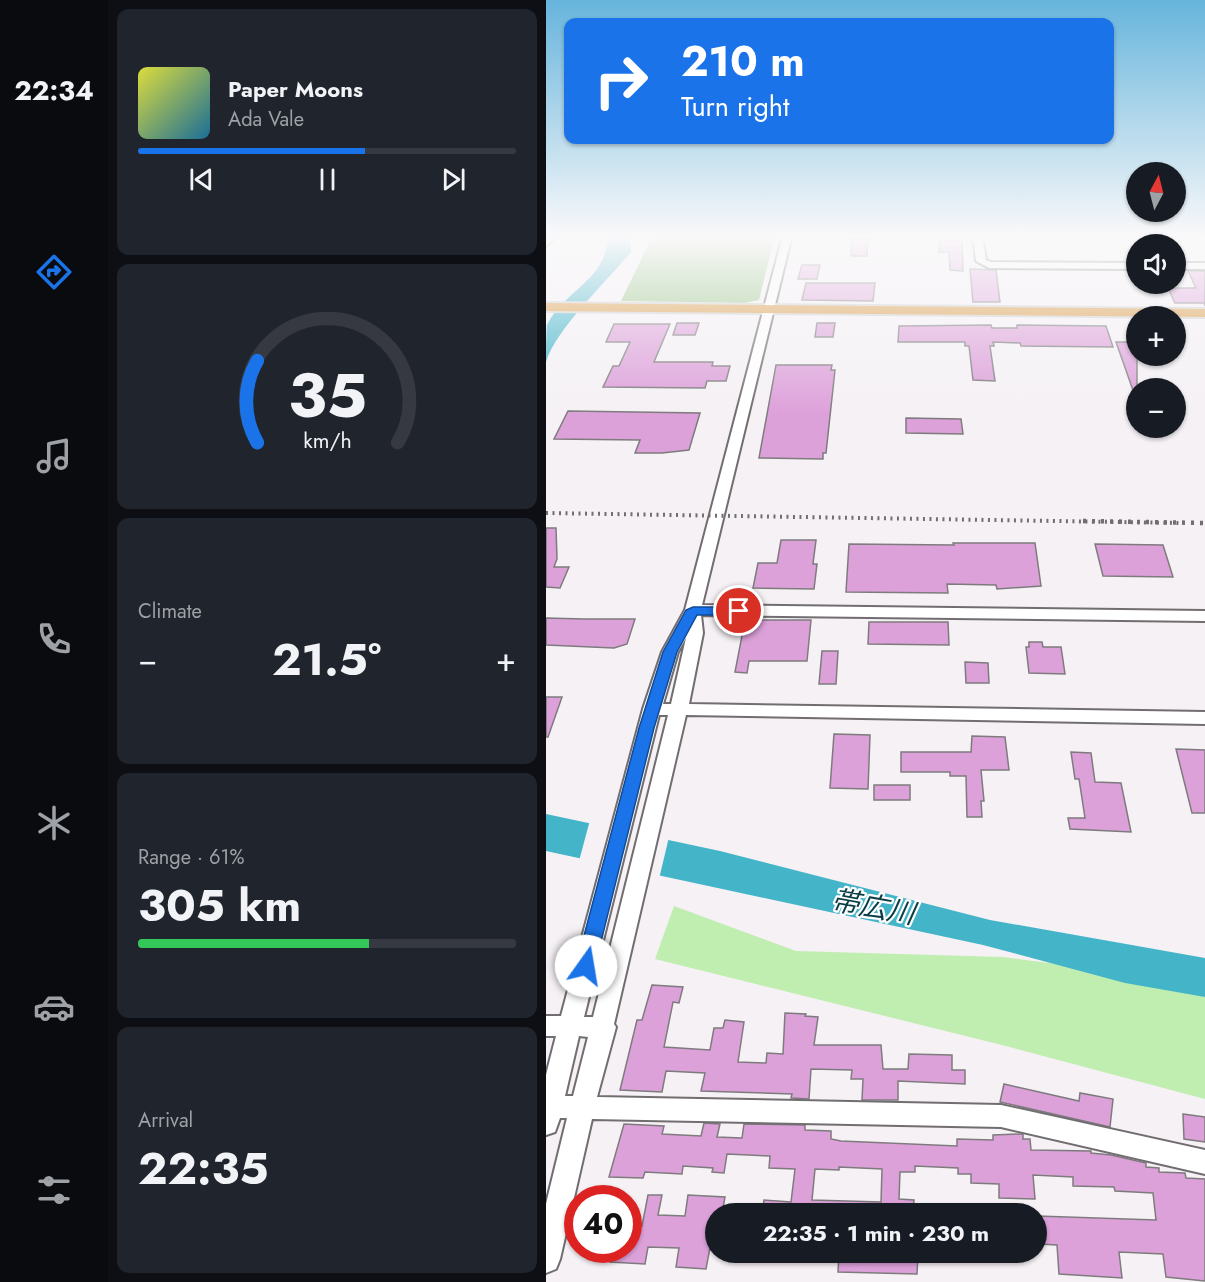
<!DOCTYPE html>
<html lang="en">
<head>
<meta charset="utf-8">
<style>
  body { margin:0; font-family:Jost,"Noto Sans JP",sans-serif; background:#20242c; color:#f1f3f6; height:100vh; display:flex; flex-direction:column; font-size:22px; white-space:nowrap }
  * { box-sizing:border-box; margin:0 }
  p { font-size:20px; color:#9ea1a6 }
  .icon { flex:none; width:33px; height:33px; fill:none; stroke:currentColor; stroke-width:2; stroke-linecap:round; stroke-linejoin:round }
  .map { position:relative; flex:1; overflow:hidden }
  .drawer { display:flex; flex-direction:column; gap:9px; padding:9px; background:#0d0f14; width:438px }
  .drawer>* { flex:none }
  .top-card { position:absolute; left:18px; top:18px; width:550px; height:126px; border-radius:12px; box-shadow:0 2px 4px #0004; background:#1a73e8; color:#fff; overflow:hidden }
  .needle { width:39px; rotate:7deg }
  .tools { position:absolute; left:580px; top:162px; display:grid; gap:12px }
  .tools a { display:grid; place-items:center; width:60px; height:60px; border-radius:50%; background:#171b24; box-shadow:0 2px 4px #0004; font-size:30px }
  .speed { position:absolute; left:18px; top:1185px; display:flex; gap:12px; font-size:30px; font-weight:700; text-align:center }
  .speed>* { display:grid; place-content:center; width:78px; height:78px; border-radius:50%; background:#171b24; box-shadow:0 2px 4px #0004; line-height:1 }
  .speed .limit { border:9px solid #d22; background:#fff; color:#111 }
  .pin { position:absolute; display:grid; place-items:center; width:51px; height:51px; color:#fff; margin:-26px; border:3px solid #fff; border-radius:50%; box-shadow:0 2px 6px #0007 }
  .me { position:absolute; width:66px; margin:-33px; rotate:13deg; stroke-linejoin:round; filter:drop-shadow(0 0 4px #0008) }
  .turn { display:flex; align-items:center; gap:21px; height:126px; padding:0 18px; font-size:27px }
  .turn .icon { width:78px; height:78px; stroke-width:2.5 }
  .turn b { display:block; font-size:42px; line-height:51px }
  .big { font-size:45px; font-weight:700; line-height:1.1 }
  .drawer .widget { flex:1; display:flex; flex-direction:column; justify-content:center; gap:9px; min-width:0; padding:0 21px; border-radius:12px; background:#20242c }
  .drawer .dial { align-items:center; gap:0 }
  .dial svg { height:156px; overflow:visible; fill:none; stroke:#363941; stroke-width:7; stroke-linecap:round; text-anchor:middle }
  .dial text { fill:#f1f3f6; stroke:none }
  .song { display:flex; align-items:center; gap:18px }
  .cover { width:72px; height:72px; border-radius:9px; background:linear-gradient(135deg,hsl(60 70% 55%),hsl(200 70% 35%)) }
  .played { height:6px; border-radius:3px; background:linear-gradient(90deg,#1a73e8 60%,#363941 60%) }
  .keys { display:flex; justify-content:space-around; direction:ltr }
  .heat { display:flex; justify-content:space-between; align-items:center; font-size:33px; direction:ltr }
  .charge { height:9px; border-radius:4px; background:linear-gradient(90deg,#34c759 61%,#363941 0) }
  .trip { position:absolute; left:159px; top:1203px; width:342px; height:60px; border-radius:30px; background:#171b24; box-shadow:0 2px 4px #0004; font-weight:700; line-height:60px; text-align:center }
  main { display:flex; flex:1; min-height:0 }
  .tab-bar { display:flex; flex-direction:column; width:108px; justify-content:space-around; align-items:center; background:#090b0e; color:#9ea1a6 }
  .tab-bar .icon { width:42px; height:42px }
  .tab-bar .current { color:#1a73e8 }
  .tab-bar b { font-size:27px; color:#f1f3f6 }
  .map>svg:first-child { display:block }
</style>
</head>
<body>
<main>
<nav class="tab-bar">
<b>22:34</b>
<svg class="icon current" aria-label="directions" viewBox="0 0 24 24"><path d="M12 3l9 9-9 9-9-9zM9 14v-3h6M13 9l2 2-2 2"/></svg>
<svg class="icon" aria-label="music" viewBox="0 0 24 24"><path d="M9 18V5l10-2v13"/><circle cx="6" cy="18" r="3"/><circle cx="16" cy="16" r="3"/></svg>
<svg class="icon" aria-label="phone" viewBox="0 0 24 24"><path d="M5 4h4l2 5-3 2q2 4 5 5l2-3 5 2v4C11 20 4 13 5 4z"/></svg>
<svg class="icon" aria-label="climate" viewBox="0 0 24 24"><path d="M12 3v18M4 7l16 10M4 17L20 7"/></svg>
<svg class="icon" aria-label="car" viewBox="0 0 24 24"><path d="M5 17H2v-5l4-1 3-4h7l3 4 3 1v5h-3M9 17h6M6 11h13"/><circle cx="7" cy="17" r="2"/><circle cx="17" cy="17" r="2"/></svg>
<svg class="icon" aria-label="filters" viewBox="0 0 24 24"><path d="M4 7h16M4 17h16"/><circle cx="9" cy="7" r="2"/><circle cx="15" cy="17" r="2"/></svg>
</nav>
<section class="drawer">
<div class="widget">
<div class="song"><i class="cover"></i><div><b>Paper Moons</b><p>Ada Vale</p></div></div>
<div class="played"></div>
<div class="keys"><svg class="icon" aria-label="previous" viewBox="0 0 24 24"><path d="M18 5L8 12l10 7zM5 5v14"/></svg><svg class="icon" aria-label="pause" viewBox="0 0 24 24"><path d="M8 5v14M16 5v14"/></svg><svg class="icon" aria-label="next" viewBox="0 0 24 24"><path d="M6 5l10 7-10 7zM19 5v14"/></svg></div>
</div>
<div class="widget dial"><svg viewBox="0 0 100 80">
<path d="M14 69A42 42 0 1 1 86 69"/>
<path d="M14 69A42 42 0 0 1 14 27" stroke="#1a73e8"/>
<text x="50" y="56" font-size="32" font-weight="700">35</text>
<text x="50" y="72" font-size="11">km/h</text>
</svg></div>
<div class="widget"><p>Climate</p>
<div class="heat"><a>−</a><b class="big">21.5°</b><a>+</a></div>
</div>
<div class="widget"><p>Range · 61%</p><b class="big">305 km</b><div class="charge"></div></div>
<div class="widget"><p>Arrival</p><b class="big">22:35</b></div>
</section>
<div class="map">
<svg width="659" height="1282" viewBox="0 0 659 1282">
  <rect width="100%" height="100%" fill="#f5f1f5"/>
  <polygon fill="#c0edb0" points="128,906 250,951 457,957 586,974 659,987 659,1099 460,1046 109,959"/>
  <polygon fill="#92c180" points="107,235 229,235 213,300 198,303 75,301"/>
  <g fill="#44b4c9">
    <path d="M61,235H84L85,252C62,280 9,330 0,362C0,352 0,335 1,325C18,290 63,279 61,235Z"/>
    <polygon points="0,814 174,851 444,920 659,958 659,997 579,983 437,945 0,851"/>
  </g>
  <polygon fill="#f5f1f5" points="44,820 123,837 113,879 33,861"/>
  <g fill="#dda1da" stroke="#7e7b7e" stroke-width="1.5" fill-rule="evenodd">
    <polygon points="306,239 322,239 321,256 305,256"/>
    <polygon points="394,240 416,241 417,271 404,270 403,252 393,252"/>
    <polygon points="256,265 274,265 271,279 252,279"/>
    <polygon points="424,269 450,270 454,302 427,302"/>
    <polygon points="642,271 659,271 659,306 658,303 629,303 622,288 650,288"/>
    <polygon points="260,283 329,283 327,301 256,300"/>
    <polygon points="131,323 153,323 149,335 127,335"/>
    <polygon points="271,323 289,323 287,337 269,337"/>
    <polygon points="68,324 124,324 108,362 167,362 166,366 184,366 180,381 161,381 159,388 57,387 67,366 73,366 84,342 60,342"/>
    <polygon points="445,325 446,328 471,328 471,325 560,326 567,347 475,346 474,343 447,342 448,346 444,346 449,381 427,380 423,346 419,346 419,342 352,342 353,326"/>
    <polygon points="570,342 591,342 591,396 589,396"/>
    <polygon points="230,365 286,365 285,370 289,370 280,453 277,453 277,459 213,458"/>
    <polygon points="22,411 154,413 143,450 116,453 89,453 94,440 8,439"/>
    <polygon points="360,418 415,419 417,434 360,433"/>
    <polygon points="0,528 10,528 11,559 8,567 23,567 14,588 0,587"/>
    <polygon points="235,540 270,540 267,564 271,564 268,589 207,588 212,563 231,563"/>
    <polygon points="407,543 489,543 495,586 451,589 450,585 401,584 402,593 300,592 303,544 408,545"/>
    <polygon points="549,544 617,545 627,577 557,576"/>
    <polygon points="0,618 38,619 89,619 81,644 68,648 0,645"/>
    <polygon points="199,620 265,620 261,661 203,661 201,673 189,672"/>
    <polygon points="323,622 402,622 403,645 322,644"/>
    <polygon points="483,642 496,642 497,647 515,647 519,674 483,673 480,647 483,647"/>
    <polygon points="276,651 292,651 290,684 273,684"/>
    <polygon points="419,662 442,663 443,683 420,683"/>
    <polygon points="0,697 16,697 2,737 0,737"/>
    <polygon points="288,734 324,735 322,789 284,788"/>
    <polygon points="426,736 459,737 463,770 435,770 438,801 435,801 436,817 421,817 420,776 404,776 404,772 355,772 355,752 425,752"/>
    <polygon points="630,749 659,750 659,813 646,813"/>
    <polygon points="525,752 545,753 549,782 575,783 585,832 524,829 522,818 539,818 533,779 529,779"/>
    <rect x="328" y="785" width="36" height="15"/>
    <polygon points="106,985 137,987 133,1003 127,1002 118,1047 164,1050 168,1028 177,1028 179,1020 198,1022 192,1062 220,1063 221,1053 237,1054 239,1013 260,1014 259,1016 272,1017 268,1045 335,1045 337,1069 362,1069 363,1054 406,1055 406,1070 419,1070 419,1084 352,1081 352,1100 316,1100 317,1079 305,1079 306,1070 265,1069 263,1099 245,1098 246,1094 155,1091 159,1073 120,1071 116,1092 74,1090 91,1020 96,1020"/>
    <polygon points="458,1084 533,1101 534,1093 567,1099 564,1127 454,1102"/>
    <polygon points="637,1114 659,1117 659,1142 638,1139"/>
    <path d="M158,1123L174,1124L171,1137L196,1138L198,1124L259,1125V1130L285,1131V1139L295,1141L411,1146V1139L447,1140V1135L474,1134H477V1139H484L485,1150L545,1151V1153L565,1155L600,1163V1167L613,1168V1172L639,1173L640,1178L659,1179V1281L620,1277L617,1254L573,1252L576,1278L513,1274L511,1245L493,1244L492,1216L610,1220L607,1193L569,1191L568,1187L527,1186V1177L487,1175L489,1199L453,1198V1184L425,1183V1174H412V1168L369,1166V1172H354L353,1199L368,1200L367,1214H216L218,1200L245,1202L249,1169L223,1168L224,1156L181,1154L178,1173L166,1172L167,1168L137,1166L136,1174L99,1172L97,1178L63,1177L78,1124L118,1126L116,1134L155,1136ZM293,1167L336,1169L335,1202L266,1200L269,1169L293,1170Z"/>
    <polygon points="102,1195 116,1195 112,1215 139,1216 142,1195 179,1197 176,1214 170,1214 170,1232 167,1232 160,1269 130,1267 133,1248 102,1247 99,1264 64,1262 67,1250 82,1250 82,1226 96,1226"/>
    <polygon points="293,1252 372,1255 371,1274 292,1272"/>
  </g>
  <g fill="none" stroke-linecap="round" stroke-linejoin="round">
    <defs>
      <g id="minor">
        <polygon points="2,235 11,235 0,246"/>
        <path d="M237,235H246L156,605L659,611V621L155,615L157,633L143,704L659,712V724L140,715L68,1024L70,1027L51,1097L455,1105L659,1150V1174L455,1127L46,1119L14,1259L10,1269L0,1273V1204L21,1118H14L9,1132L0,1135V1075L10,1036H0V1016H15L97,709L116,652L139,610ZM140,638L125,704H117L132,652ZM113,715H122L47,1017H38ZM33,1036L42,1037L27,1096H19Z"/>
        <polygon points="427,235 436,235 440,260 445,262 591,263 591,269 443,268 430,261"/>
        <rect x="630" y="263" width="29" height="6"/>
      </g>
      <polygon id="highway" points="0,303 659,309 659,317 0,311"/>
    </defs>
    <use href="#minor" stroke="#716d70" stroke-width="4"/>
    <use href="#highway" stroke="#d0cfd0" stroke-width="4"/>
    <use href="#minor" fill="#fff" fill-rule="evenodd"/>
    <use href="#highway" fill="#d9973f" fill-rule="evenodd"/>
    <polyline stroke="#706e70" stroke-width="4" stroke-dasharray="2 4.5" stroke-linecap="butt" points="0,513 636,523"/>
    <polyline stroke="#706e70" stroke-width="4.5" stroke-dasharray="3 6" stroke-linecap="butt" points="537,521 659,523"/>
  </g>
  <linearGradient id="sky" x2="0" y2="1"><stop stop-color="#66b4dc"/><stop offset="0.57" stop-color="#faf9fa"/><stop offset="1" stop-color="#faf9fa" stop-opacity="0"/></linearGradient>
  <rect width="659" height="414" fill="url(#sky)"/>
  <polygon fill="#1a73e8" stroke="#114b97" stroke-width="1.5" points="147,607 193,607 200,611 193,615 151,615 131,652 108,728 49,966 46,971 40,973 33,971 30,966 93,728 117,652 140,610"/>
  <g text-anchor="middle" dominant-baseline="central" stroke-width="4.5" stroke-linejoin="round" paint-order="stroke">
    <g font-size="28" font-style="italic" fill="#0a3e47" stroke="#fff">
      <text transform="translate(327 907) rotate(10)">帯広川</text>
    </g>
  </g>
</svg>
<div class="tools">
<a><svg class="needle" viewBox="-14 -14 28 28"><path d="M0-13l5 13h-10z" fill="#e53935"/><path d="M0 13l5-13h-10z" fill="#9ea1a6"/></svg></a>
<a><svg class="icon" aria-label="sound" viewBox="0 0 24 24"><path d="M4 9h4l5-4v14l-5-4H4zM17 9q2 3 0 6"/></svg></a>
<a>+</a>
<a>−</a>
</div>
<div class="speed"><div class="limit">40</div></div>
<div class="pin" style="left:193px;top:611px;background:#d93025"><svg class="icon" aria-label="arrive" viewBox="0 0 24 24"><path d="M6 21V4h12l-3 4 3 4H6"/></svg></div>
<svg class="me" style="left:40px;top:966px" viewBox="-20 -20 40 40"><circle r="19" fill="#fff"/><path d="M0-13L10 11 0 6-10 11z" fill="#1a73e8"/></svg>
<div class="trip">22:35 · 1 min · 230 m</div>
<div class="top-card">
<div class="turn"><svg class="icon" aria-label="right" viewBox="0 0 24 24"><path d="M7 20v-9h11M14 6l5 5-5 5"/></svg><div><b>210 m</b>Turn right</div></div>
</div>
</div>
</main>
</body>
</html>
